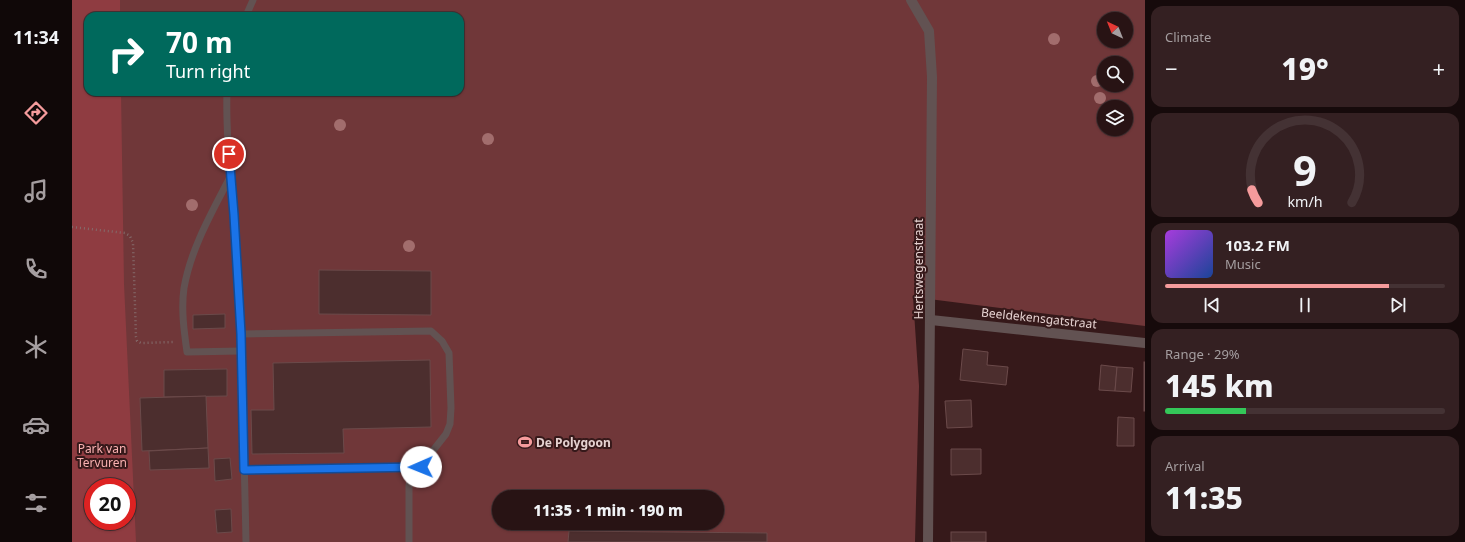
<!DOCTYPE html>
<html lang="en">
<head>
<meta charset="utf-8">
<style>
  body { margin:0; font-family:"Noto Sans",sans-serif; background:#342022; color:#f1f3f6; height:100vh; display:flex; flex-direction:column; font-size:15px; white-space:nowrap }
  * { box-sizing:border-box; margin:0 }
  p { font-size:13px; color:#a59ea0 }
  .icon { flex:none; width:22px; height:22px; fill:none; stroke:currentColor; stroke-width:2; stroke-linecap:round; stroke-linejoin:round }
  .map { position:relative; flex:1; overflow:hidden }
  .sheet { display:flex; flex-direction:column; gap:6px; padding:6px; background:#160a0b; width:320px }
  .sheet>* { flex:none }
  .hud { position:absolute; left:12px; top:12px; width:380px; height:84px; border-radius:12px; box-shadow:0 1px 3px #0004,0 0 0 1px #443234; background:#00695c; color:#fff; overflow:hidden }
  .needle { width:26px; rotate:317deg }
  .controls { position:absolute; left:1025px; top:12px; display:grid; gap:8px }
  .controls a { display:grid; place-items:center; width:36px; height:36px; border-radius:50%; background:#281314; box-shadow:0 1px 3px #0004,0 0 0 1px #443234; font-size:20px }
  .speed { position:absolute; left:12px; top:478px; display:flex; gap:8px; font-size:20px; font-weight:700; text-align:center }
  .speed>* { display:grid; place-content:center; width:52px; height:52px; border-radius:50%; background:#281314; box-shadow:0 1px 3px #0004,0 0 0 1px #443234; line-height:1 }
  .speed .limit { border:6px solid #d22; background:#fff; color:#111 }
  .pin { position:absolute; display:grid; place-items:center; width:34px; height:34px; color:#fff; margin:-17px; border:2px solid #fff; border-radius:50%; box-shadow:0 1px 4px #0007 }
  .me { position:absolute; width:44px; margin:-22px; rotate:269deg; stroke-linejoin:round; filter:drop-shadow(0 0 3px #0008) }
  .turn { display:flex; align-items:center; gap:14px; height:84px; padding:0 16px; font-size:18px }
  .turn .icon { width:52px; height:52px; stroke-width:2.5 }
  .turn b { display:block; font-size:28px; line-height:34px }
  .big { font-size:30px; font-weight:800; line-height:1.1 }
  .sheet .widget { flex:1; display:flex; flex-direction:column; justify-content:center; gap:6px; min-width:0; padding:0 14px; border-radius:12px; background:#342022 }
  .sheet .dial { align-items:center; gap:0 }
  .dial svg { height:104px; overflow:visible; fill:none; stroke:#443234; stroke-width:7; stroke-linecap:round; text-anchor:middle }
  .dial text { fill:#f1f3f6; stroke:none }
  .song { display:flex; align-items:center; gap:12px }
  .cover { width:48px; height:48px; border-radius:6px; background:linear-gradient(135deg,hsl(280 70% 55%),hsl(220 70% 35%)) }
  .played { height:4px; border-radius:2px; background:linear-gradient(90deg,#f59b9c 80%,#443234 80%) }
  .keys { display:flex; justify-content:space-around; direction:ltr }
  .heat { display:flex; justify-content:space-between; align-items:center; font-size:22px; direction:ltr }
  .charge { height:6px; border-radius:3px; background:linear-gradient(90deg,#34c759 29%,#443234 0) }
  .trip { position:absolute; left:420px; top:490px; width:232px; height:40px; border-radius:20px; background:#281314; box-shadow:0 1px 3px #0004,0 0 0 1px #443234; font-weight:800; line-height:40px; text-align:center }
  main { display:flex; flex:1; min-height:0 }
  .tab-bar { display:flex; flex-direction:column; width:72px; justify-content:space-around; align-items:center; background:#100808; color:#a59ea0 }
  .tab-bar .icon { width:28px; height:28px }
  .tab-bar .selected { color:#f59b9c }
  .tab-bar b { font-size:18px; color:#f1f3f6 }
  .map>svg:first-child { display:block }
</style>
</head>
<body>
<main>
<nav class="tab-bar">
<b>11:34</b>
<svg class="icon selected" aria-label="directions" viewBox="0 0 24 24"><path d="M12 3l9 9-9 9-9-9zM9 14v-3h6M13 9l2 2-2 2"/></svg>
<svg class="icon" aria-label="music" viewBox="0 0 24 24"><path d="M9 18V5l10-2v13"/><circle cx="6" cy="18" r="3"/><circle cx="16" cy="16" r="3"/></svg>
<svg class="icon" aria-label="phone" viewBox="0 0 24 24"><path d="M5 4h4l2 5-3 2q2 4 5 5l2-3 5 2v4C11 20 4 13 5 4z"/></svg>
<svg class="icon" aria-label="climate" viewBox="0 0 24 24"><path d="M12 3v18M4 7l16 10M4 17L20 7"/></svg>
<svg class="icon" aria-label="car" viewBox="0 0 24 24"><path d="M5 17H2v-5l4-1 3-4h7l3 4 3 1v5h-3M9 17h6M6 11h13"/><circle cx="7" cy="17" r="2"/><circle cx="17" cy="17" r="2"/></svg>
<svg class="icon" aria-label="filters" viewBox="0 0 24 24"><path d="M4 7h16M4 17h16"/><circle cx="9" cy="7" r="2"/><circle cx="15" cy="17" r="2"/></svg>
</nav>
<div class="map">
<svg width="1073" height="542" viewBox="0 0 1073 542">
  <rect width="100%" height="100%" fill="#36191a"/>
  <path fill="#703739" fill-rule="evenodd" d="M0,0H1073V326L841,297L847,386L843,542H0ZM16,16H388V92H16ZM1032,19H1054V41H1032ZM1032,63H1054V85H1032ZM1032,107H1054V129H1032ZM21,487H55V521H21ZM427,497H645V523H427Z"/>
  <path fill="#8f3c41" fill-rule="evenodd" d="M0,0H48V16H16V92H49L52,284L64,542H0ZM21,487H55V521H21Z"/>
  <g fill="#4c2e2e" stroke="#6b4a4a">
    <polygon points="247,270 359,271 359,315 247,314"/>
    <polygon points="153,314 153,328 121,329 121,315"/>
    <polygon points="891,349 916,352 915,365 936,367 934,385 888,380"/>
    <polygon points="358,360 359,427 271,429 272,453 180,454 179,410 202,410 201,363"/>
    <rect x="1072" y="362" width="1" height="49"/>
    <polygon points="1029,365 1045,367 1043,391 1027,390"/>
    <polygon points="1045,367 1061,368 1059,392 1043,391"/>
    <polygon points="155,369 155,396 92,397 92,370"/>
    <polygon points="134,396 136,448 70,451 68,398"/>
    <polygon points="899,400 900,427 875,428 873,401"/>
    <polygon points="1046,417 1062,418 1062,446 1045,446"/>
    <polygon points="136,448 137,468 78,470 77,451"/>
    <polygon points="879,449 909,449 909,474 879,475"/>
    <polygon points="158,458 160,479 143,481 142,459"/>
    <polygon points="159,509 160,532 145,533 143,510"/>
    <polygon points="497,531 695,533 695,542 496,542"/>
    <rect x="879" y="532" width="35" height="10"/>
  </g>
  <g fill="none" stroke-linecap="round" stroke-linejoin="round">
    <polyline stroke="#846b6b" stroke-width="2.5" stroke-dasharray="1 3" stroke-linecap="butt" points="0,227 53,233 58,236 61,243 64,337 65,341 69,343 103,342"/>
    <g stroke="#625252" stroke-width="7">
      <polyline points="174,16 181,0"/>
      <path d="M155,92C153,146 162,201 164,255C170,351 172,446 174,542"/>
      <path d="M158,177C140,212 119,248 112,288C109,309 112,331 115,352L169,351"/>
      <polyline points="169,334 359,331 370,341 377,353 379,408 378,424 374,434 341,476 337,485 337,542"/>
      <polyline points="172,470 349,467"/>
    </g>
    <g stroke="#625252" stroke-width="10">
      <polyline points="839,0 857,31 860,77 856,542"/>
      <polyline points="859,320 1073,343"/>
    </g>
  </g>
  <g fill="#a26d6d">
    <circle cx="982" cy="39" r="6"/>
    <circle cx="1025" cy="81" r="6"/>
    <circle cx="1028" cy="98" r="6"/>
    <circle cx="268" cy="125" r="6"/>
    <circle cx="416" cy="139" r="6"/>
    <circle cx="120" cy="205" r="6"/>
    <circle cx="337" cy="246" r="6"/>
  </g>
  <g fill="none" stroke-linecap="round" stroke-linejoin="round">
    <defs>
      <polyline id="route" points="157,154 162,215 169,334 172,470 349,467"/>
    </defs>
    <use href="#route" stroke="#114b97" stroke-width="10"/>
    <use href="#route" stroke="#1a73e8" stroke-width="7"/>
  </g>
  <defs>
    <symbol id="stadium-bare" viewBox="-9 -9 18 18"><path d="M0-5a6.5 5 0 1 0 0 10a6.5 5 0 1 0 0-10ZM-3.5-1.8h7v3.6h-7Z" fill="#f59b9c" stroke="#36191a" stroke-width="2.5" paint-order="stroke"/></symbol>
  </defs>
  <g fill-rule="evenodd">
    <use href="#stadium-bare" x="443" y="432" width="20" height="20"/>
  </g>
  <g text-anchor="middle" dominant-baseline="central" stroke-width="4" stroke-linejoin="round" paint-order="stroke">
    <g font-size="12" fill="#e6d2d1" stroke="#36191a">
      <text transform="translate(846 269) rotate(-90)">Hertswegenstraat</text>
      <text transform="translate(967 318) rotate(6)">Beeldekensgatstraat</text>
    </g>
    <g font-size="12" font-weight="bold" fill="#e6d2d1" stroke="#36191a" text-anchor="start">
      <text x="464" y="442">De Polygoon</text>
    </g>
    <g font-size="12" fill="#fab1b1" stroke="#36191a">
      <text x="30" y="448">Park van<tspan x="30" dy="14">Tervuren</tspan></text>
    </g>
  </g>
</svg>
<div class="controls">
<a><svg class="needle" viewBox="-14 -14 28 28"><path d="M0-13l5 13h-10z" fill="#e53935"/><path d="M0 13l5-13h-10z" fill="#a59ea0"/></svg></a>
<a><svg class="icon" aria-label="search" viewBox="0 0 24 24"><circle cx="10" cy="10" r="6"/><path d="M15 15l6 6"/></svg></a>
<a><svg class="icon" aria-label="layers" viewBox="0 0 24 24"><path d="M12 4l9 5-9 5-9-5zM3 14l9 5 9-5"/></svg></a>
</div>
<div class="speed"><div class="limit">20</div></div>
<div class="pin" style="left:157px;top:154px;background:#d93025"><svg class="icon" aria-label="arrive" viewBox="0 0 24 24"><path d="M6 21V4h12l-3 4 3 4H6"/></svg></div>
<svg class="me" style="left:349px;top:467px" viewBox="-20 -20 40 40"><circle r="19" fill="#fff"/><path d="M0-13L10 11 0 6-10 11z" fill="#1a73e8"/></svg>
<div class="trip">11:35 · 1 min · 190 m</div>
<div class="hud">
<div class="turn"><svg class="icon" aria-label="right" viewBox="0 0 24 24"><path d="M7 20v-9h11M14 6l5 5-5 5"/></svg><div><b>70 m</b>Turn right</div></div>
</div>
</div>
<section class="sheet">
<div class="widget"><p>Climate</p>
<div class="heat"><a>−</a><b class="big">19°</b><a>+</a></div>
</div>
<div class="widget dial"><svg viewBox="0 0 100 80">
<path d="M14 69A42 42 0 1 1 86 69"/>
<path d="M14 69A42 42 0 0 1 9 59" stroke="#f59b9c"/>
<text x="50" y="56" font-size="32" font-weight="700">9</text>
<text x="50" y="72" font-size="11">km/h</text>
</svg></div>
<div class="widget">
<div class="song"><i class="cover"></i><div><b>103.2 FM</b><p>Music</p></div></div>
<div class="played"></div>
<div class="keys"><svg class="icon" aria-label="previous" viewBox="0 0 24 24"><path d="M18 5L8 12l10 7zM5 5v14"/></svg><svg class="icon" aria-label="pause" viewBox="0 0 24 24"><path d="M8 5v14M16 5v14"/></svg><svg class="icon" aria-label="next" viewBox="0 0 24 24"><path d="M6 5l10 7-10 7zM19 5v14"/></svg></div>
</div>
<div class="widget"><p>Range · 29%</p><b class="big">145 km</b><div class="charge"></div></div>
<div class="widget"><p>Arrival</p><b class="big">11:35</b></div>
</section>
</main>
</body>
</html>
